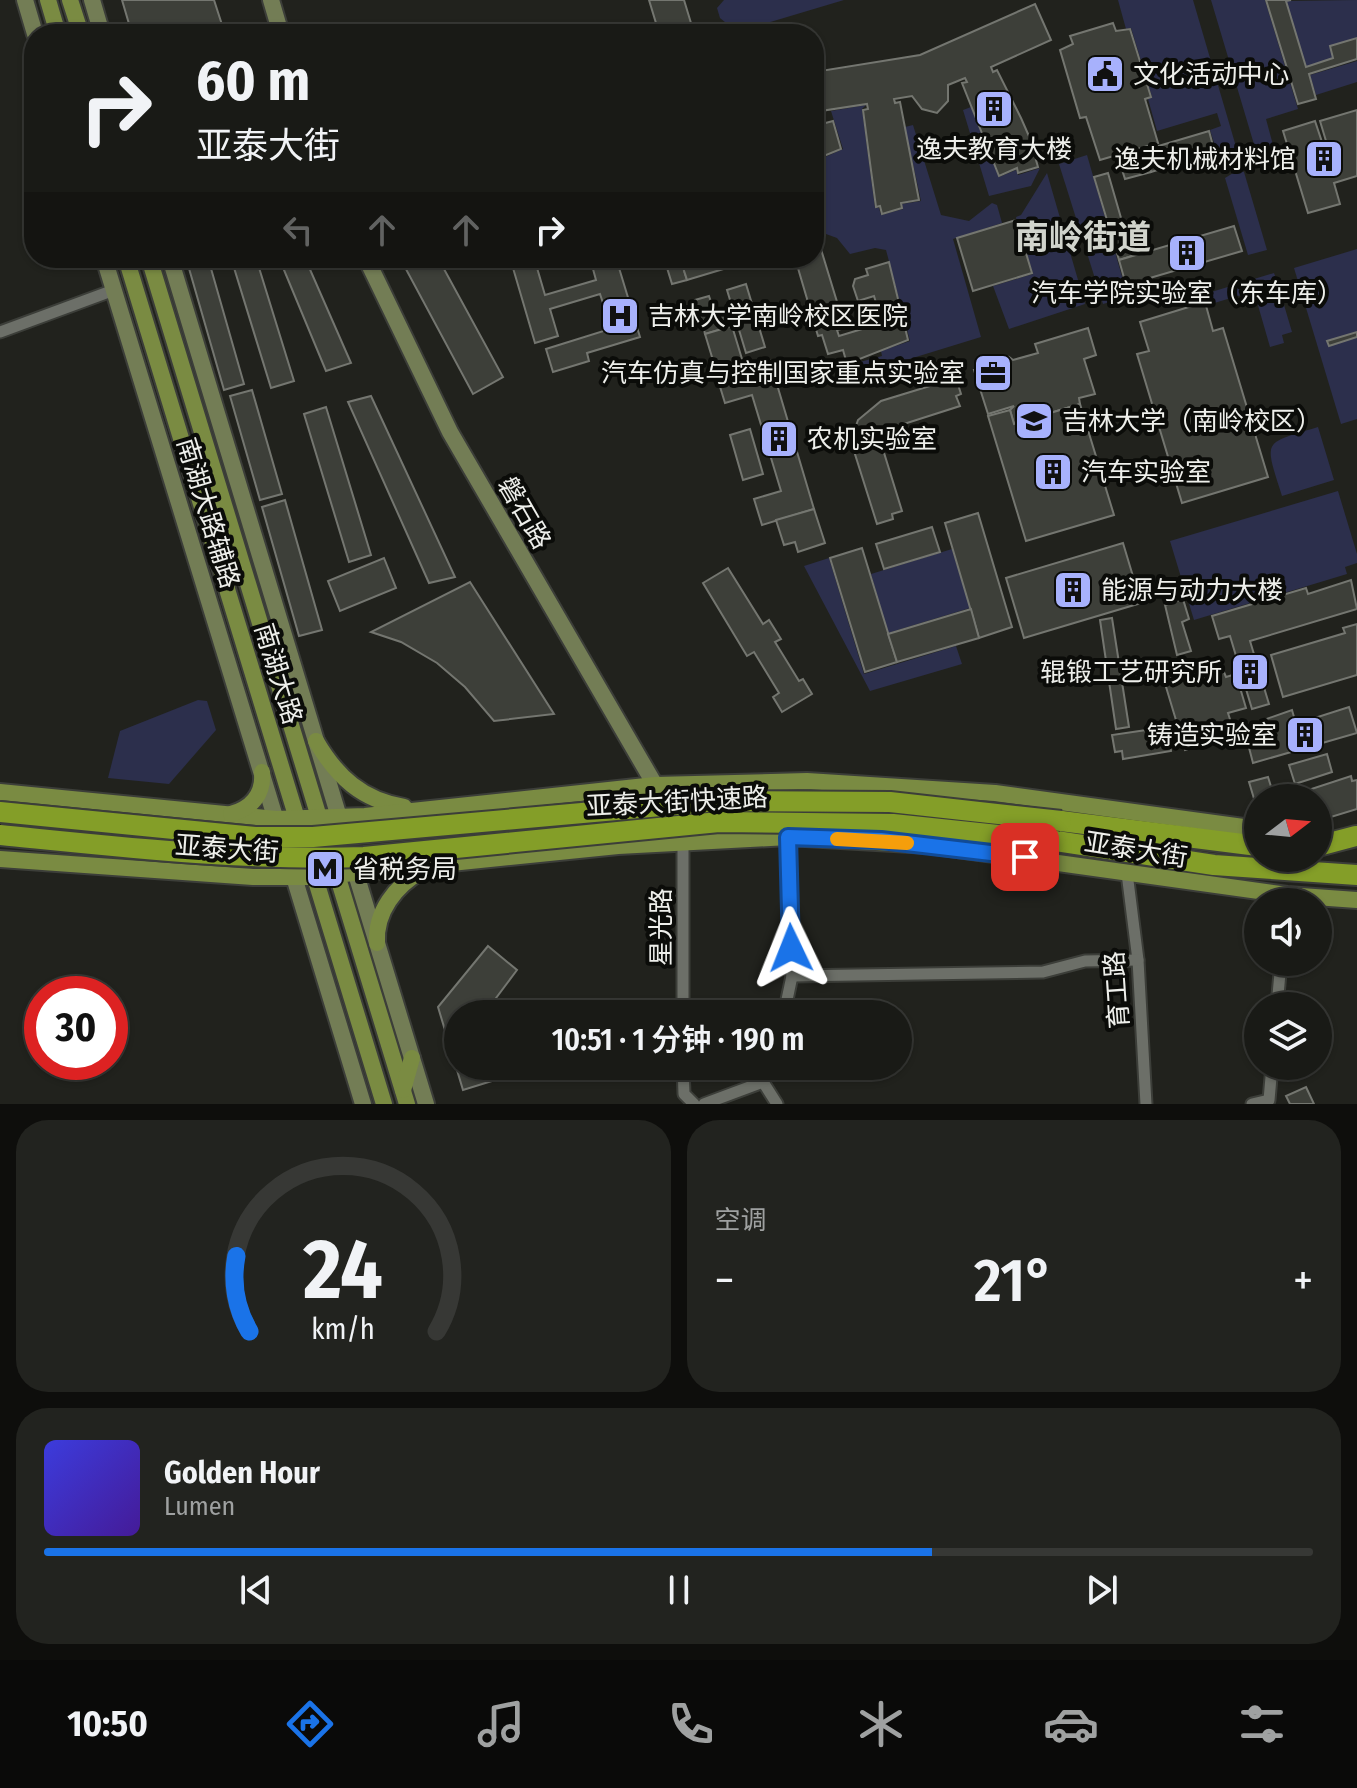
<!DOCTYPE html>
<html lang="zh">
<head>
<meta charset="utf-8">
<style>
  body { margin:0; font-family:"Fira Sans Condensed","Noto Sans SC",sans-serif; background:#22231f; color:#f1f3f6; height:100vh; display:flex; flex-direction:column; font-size:30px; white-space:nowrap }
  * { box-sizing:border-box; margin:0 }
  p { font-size:26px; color:#9fa1a1 }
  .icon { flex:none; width:44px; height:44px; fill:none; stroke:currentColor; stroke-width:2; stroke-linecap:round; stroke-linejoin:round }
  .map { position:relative; height:1104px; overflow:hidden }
  .sheet { display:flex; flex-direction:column; gap:16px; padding:16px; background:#0e0e0c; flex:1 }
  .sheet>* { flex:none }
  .top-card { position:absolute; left:24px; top:24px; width:800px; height:244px; border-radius:32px; box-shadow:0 2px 6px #0004,0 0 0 2px #373835; background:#191a16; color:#f1f3f6; overflow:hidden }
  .needle { width:52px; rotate:74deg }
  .tools { position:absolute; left:1244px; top:784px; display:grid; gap:16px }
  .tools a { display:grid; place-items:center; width:88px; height:88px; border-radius:50%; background:#191a16; box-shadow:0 2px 6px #0004,0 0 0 2px #373835; font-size:40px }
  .speed { position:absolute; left:24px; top:976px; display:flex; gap:16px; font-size:40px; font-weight:700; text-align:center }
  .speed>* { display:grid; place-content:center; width:104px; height:104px; border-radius:50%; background:#191a16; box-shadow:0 2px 6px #0004,0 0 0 2px #373835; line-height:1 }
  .speed .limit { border:12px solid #d22; background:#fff; color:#111 }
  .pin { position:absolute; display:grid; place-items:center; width:68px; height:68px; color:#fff; margin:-34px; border-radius:16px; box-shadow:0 4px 12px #0006 }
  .me { position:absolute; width:88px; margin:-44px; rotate:358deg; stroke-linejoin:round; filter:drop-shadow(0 0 6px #0008) }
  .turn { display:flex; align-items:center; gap:28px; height:168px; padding:0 40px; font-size:36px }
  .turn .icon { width:104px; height:104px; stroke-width:2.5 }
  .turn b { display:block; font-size:56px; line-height:68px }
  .lanes { display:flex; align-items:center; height:76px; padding:0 40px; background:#0003; justify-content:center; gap:40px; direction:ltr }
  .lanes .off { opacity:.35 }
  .big { font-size:60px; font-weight:600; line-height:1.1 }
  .sheet .tile { flex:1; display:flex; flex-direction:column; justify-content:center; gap:12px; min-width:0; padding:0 28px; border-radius:32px; background:#22231f }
  .sheet .dial { align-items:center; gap:0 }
  .dial svg { height:208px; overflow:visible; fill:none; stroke:#373835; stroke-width:7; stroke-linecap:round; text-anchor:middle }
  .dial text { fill:#f1f3f6; stroke:none }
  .song { display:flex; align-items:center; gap:24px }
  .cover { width:96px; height:96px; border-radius:12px; background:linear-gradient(135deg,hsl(240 70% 55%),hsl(260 70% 35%)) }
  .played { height:8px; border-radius:4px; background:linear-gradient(90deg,#1a73e8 70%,#373835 70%) }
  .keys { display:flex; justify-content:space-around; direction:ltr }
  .heat { display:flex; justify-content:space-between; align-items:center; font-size:44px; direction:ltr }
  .sheet .tiles { flex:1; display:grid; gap:16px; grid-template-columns:1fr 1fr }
  .tile:last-child { grid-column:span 2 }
  .trip { position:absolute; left:444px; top:1000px; width:468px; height:80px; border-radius:40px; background:#191a16; box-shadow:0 2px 6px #0004,0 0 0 2px #373835; font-weight:600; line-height:80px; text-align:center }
  .dock { display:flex; height:128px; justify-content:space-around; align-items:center; background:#0a0a09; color:#9fa1a1 }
  .dock .icon { width:56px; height:56px }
  .dock .current { color:#1a73e8 }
  .dock b { font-size:36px; color:#f1f3f6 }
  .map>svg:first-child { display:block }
</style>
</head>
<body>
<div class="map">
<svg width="1357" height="1104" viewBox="0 0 1357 1104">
  <rect width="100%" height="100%" fill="#21221d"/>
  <g fill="#2c2f4c">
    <polygon points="724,0 844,0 737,32 720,18 717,8"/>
    <polygon points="1118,0 1193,0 1237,150 1234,155 1218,156 1210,130 1221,126 1217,113 1157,131 1148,99 1152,97 1131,28 1126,29"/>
    <polygon points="1211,0 1265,0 1298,109 1266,119 1273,145 1256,151"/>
    <polygon points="1357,0 1357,38 1330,46 1333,58 1306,67 1286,1"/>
    <polygon points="1357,61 1357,82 1316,95 1310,75"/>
    <polygon points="866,105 862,109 875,208 879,208 881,215 903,209 902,204 921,201 905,127 913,125 941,215 969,221 992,203 997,205 1002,223 953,239 981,337 854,376 849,365 882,356 881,351 910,341 886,250 875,248 850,254 837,238 815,230 814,225 814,162 843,149 831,111"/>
    <polygon points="971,107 999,177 1016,170 1018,175 1040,168 1031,186 989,196 963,110"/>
    <polygon points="1087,155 1128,297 1103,304 1059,164"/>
    <polygon points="1238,170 1244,172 1267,250 1248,255 1225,178"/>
    <polygon points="1047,173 1085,304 1009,329 993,286 1033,274 1016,217 1021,215"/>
    <polygon points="1357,249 1357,419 1341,424 1294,268"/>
    <polygon points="1274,273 1278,284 1211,304 1208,293"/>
    <polygon points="1279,288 1292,332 1282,335 1284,343 1270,347 1255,295"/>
    <path d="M1318,427L1334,480L1282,496C1264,439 1262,444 1318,427Z"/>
    <polygon points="1338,491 1357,554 1357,563 1345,567 1347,574 1194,620 1170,541"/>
    <polygon points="952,549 970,608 888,633 871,574"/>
    <polygon points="829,558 864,674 956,646 962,664 870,691 804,566"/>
    <polygon points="198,700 207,701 216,730 169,784 108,778 120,731"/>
  </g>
  <g fill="#3d3f39" stroke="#747670" stroke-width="2">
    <polygon points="122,0 214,0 225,34 132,34"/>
    <polygon points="649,0 684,0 691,23 659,33"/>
    <polygon points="1266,0 1291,0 1286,1 1306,67 1333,58 1330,46 1357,38 1357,59 1309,74 1316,99 1298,104"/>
    <polygon points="1035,4 1051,40 991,67 993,72 997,70 1021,118 1039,159 1036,160 1038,167 1018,173 1017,168 999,176 962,83 967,82 965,78 948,85 948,101 937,113 922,109 912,96 894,99 895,103 900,102 919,200 901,203 902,208 882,214 880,206 876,207 870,163 863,110 868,109 867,104 814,112 814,72 920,55"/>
    <polygon points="1113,23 1116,31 1130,29 1151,97 1145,99 1158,143 1100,160 1086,117 1080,118 1060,50 1073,44 1070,36"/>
    <polygon points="1357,110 1357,176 1334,183 1340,204 1308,213 1283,131 1315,121 1322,142 1326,141 1320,121"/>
    <polygon points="833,121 841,149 814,160 814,126"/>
    <polygon points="1209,131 1215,153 1151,172 1145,150"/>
    <polygon points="1145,152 1151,172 1125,179 1119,160"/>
    <polygon points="1108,173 1132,256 1119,260 1094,177"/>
    <polygon points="1016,220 1032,273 973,291 957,238"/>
    <polygon points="1234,226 1242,251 1126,285 1119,260"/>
    <polygon points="820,246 845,328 837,330 839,336 882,323 874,296 858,301 853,286 855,279 868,275 866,269 889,262 908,340 847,364 843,350 828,354 822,335 818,336 795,258 814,258 814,248"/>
    <polygon points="186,258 208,258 244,384 224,390"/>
    <polygon points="231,258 256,258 294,381 271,388"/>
    <polygon points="279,258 305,258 351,363 326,371"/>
    <polygon points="400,258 438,258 503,377 473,394"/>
    <polygon points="590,258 616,258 640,337 587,353 589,361 553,372 546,349 623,325 620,318 609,321 600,294 550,309 558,336 535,343 513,268 535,261 545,295 596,280"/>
    <polygon points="664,258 680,258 687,280 672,284"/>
    <polygon points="680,258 738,258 740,264 687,280"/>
    <polygon points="746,284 765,347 746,353 727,290"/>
    <polygon points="709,296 716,317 702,321 695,300"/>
    <polygon points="1205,302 1213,331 1223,328 1268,477 1182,503 1137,354 1149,351 1140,322"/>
    <polygon points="723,315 726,328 705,334 702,321"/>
    <polygon points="732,326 742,359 715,367 705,334"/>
    <polygon points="1088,328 1096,355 1084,359 1095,394 1079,398 1080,404 1014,424 1010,410 1014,406 988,414 974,370 1006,361 1009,357 1013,360 1038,353 1035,344"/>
    <polygon points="1357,332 1357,337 1329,346 1327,341"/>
    <polygon points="770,361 814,509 762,525 754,499 781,491 752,395 725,403 717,377"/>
    <polygon points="956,378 961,394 956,396 960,406 885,430 881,443 902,511 892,514 893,519 877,524 854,451 853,435 858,420 881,401"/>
    <polygon points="252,390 282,494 260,500 230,396"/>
    <polygon points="371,396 455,577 429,583 348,402"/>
    <polygon points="1080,404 1114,515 1026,541 988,416 1010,410 1014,424"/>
    <polygon points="326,407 371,555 349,562 304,414"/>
    <polygon points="750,429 763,474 743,480 730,435"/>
    <polygon points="285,500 322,630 299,636 262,507"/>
    <polygon points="814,509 825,543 798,552 795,542 784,545 776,520"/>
    <polygon points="978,513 1012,627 979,638 945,523"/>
    <polygon points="932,527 940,552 884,569 876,544"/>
    <polygon points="1123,543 1141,603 1024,638 1006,578"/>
    <polygon points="862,548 897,662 865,672 830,558"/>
    <polygon points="384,558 396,588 340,611 328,581"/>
    <polygon points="728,568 763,624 769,620 781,639 775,642 799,681 803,679 812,694 782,712 773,697 779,693 754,652 747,656 703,583"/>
    <polygon points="1351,580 1357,609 1250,641 1269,704 1252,709 1230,636 1219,639 1212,616 1306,588 1308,594"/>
    <polygon points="470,582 554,714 494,721 465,687 437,663 401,642 371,632"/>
    <polygon points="1183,599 1189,619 1182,622 1191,651 1177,655 1165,605"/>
    <polygon points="971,609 979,638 897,662 888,634"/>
    <polygon points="1112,618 1129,727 1116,729 1100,620"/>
    <polygon points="1357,624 1357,675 1283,697 1271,655 1345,633 1343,628"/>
    <polygon points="1218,658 1226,677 1236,674 1246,708 1228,713 1235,735 1185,750 1163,677"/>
    <polygon points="1349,707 1357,733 1253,763 1247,740 1260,737 1255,723 1292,710 1296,724"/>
    <polygon points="1167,727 1171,751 1123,759 1122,751 1115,752 1112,735"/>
    <polygon points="1327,754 1332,772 1295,784 1289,765"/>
    <polygon points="1351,776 1352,781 1357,780 1357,809 1318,821 1318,798 1284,798"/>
    <polygon points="1268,777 1274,796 1258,798 1258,812 1249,782"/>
    <polygon points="488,946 517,970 484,1014 458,1014 458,1066 520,1066 521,1072 463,1090 438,1007"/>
    <polygon points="1306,1087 1314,1104 1290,1104 1286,1096"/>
  </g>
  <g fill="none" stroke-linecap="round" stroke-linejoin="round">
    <defs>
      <g id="street">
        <polyline points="0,332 114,290"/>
        <polyline points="683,841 683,1014"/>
        <polyline points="1127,873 1138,960 1146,1104"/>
        <polyline points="792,976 1043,972 1085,961 1138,960"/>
        <polyline points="1277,1006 1281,962"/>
        <polyline points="784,1014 792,976 788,837"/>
        <polyline points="683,1066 684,1094 694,1104"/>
        <polyline points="769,1066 763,1082 777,1104"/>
        <polyline points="704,1104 763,1082"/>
        <polyline points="1252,1104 1269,1100 1272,1066"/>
      </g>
      <g id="secondary">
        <polyline points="25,0 35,34"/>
        <polyline points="92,0 102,34"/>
        <polyline points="271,0 281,34"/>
        <polyline points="104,258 279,830"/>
        <polyline points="170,258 342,827"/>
        <polyline points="366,258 450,432 655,785"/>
        <polyline points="352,861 426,1104"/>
        <polyline points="290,864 363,1104"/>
      </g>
      <g id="primary">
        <polyline points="48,0 58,34"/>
        <polyline points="70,0 81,34"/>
        <polyline points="126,258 384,1104"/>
        <polyline points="149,258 322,827"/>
        <path d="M316,741C337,777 362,800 404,807"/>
        <polyline points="0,792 276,819 365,816 655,785 807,781 995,793 1258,829"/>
        <path d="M231,814C252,808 264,794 262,772"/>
        <polyline points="0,859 253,877 315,877 618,846 788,837 929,845 1287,895 1357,900"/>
        <polyline points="335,868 407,1104"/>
        <path d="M377,943C375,912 396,885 422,871"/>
        <polyline points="403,1090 412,1058"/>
      </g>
      <g id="highway">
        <polyline points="1061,821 1258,846"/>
        <polyline points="1056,841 1214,865 1357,875"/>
        <polyline points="1318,846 1356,836"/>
      </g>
    </defs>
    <use href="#street" stroke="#3c3e39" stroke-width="15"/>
    <use href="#secondary" stroke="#3c3e39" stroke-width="20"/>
    <use href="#primary" stroke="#3c3e39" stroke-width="20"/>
    <use href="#highway" stroke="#3c3e39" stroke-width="24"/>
    <use href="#street" stroke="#6c6f68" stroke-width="11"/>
    <use href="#secondary" stroke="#737d55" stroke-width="16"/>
    <use href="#primary" stroke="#7a8b42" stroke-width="16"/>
    <use href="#highway" stroke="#849e28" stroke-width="20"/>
    <defs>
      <g id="highway-bridge">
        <polyline points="0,812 255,837 313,837 717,801 890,802 1061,821"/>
        <path d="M0,835C121,847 242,861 364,857L719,822L893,824L1056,841"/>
      </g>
    </defs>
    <use href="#highway-bridge" stroke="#3c3e39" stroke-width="24" stroke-linecap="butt"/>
    <use href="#highway-bridge" stroke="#849e28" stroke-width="20"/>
  </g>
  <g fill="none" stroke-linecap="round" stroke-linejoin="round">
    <defs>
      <polyline id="route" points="791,948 788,837 881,840 1025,857"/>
    </defs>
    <use href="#route" stroke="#114b97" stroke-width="20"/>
    <use href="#route" stroke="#1a73e8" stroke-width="14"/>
    <polyline stroke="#f59e0b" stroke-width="14" points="837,839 907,843"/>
  </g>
  <defs>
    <symbol id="civic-square" viewBox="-11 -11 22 22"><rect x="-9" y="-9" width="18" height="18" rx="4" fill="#a7b1fc" stroke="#0b0c09"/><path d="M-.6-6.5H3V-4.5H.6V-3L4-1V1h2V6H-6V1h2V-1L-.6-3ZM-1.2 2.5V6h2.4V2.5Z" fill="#111"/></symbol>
    <symbol id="building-square" viewBox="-11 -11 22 22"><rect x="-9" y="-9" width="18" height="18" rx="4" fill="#a7b1fc" stroke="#0b0c09"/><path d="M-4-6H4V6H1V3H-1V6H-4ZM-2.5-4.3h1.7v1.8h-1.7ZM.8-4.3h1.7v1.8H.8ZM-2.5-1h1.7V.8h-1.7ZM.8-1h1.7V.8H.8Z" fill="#111"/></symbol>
    <symbol id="hospital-square" viewBox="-11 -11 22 22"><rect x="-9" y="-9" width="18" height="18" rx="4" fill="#a7b1fc" stroke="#0b0c09"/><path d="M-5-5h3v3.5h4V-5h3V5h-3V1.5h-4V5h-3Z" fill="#111"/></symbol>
    <symbol id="office-square" viewBox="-11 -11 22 22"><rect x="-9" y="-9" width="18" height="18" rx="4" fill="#a7b1fc" stroke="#0b0c09"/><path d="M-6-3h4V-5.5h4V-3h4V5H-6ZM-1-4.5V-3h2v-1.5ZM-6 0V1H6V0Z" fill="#111"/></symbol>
    <symbol id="university-square" viewBox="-11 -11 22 22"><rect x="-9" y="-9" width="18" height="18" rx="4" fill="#a7b1fc" stroke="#0b0c09"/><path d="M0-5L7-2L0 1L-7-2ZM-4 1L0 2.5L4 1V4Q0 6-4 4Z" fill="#111"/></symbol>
    <symbol id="metro-square" viewBox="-11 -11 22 22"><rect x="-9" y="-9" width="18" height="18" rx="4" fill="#a7b1fc" stroke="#0b0c09"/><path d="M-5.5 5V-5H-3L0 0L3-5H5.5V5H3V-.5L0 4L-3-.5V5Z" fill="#111"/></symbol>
  </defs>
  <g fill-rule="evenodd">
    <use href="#civic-square" x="1083" y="52" width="44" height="44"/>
    <use href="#building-square" x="972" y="87" width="44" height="44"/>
    <use href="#building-square" x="1302" y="137" width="44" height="44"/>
    <use href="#building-square" x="1165" y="231" width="44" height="44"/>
    <use href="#hospital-square" x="598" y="294" width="44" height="44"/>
    <use href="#office-square" x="971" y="351" width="44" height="44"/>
    <use href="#university-square" x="1012" y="399" width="44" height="44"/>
    <use href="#building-square" x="757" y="417" width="44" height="44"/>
    <use href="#building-square" x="1031" y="450" width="44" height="44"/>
    <use href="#building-square" x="1051" y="568" width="44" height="44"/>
    <use href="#building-square" x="1228" y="650" width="44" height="44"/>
    <use href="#building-square" x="1283" y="713" width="44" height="44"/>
    <use href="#metro-square" x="303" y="847" width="44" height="44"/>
  </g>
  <g text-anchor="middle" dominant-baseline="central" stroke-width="8" stroke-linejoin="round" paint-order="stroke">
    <g font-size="26" fill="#eeefeb" stroke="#0b0c09" text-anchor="start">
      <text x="1133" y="74">文化活动中心</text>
      <text x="994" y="149" text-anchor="middle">逸夫教育大楼</text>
      <text x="1296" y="159" text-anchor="end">逸夫机械材料馆</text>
      <text x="1187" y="293" text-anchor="middle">汽车学院实验室（东车库）</text>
      <text x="648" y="316">吉林大学南岭校区医院</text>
      <text x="965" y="373" text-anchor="end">汽车仿真与控制国家重点实验室</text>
      <text x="1062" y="421">吉林大学（南岭校区）</text>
      <text x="807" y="439">农机实验室</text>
      <text x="1081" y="472">汽车实验室</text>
      <text x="1101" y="590">能源与动力大楼</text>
      <text x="1222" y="672" text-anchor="end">辊锻工艺研究所</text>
      <text x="1277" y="735" text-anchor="end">铸造实验室</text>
      <text x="353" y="869">省税务局</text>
    </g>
    <g font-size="26" fill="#eeefeb" stroke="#0b0c09">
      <text transform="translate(208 513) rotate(73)">南湖大路辅路</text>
      <text transform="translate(524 513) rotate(60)">磐石路</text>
      <text transform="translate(278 674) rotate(73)">南湖大路</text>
      <text transform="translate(677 802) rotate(-3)">亚泰大街快速路</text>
      <text transform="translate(227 849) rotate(4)">亚泰大街</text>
      <text transform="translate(1136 850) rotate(9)">亚泰大街</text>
      <text transform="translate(661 927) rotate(-90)">星光路</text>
      <text transform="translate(1117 990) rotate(-94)">育工路</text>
    </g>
    <g font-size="34" font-weight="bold" fill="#d1d4cc" stroke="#0b0c09">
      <text x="1083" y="237">南岭街道</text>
    </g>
  </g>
</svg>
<div class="tools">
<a><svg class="needle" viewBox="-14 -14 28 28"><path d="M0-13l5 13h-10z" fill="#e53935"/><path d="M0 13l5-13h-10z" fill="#9fa1a1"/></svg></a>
<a><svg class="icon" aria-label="sound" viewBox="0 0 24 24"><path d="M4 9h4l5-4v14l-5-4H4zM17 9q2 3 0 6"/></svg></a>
<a><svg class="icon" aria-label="layers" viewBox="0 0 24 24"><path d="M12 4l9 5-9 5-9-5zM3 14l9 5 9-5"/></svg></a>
</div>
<div class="speed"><div class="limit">30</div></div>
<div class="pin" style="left:1025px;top:857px;background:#d93025"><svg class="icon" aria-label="arrive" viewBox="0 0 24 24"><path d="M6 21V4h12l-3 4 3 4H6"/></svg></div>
<svg class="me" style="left:791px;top:948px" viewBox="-20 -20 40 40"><path d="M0-17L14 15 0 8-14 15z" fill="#1a73e8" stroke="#fff" stroke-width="4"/></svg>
<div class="trip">10:51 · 1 分钟 · 190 m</div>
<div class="top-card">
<div class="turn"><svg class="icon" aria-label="right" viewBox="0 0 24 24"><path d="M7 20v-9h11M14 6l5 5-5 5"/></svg><div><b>60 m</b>亚泰大街</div></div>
<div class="lanes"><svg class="icon off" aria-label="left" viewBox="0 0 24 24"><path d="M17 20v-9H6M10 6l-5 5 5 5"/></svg><svg class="icon off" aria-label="ahead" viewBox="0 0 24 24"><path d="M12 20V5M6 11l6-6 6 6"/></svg><svg class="icon off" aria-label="ahead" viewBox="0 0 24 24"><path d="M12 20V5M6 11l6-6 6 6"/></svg><svg class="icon" aria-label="right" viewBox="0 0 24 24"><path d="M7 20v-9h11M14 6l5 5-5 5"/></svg></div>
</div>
</div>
<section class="sheet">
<div class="tiles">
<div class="tile dial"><svg viewBox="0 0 100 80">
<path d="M14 69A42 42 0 1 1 86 69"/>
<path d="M14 69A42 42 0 0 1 9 40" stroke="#1a73e8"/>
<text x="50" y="56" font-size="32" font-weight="700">24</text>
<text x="50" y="72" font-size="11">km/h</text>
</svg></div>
<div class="tile"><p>空调</p>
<div class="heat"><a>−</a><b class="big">21°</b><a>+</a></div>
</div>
<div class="tile">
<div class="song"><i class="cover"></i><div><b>Golden Hour</b><p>Lumen</p></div></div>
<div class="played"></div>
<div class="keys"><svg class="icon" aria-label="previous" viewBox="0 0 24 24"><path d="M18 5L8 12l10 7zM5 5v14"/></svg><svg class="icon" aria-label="pause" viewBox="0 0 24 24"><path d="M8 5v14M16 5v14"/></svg><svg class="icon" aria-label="next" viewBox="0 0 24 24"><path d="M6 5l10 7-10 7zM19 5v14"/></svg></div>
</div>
</div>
</section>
<nav class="dock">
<b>10:50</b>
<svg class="icon current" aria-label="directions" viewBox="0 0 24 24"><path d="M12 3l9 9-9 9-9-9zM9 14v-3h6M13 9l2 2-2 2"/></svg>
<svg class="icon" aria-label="music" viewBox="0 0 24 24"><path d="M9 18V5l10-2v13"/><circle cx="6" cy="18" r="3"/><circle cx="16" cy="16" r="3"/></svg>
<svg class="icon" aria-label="phone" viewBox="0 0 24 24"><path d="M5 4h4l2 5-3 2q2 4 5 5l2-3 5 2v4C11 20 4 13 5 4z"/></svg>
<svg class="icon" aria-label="climate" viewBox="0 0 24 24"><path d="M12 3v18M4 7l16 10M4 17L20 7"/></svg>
<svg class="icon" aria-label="car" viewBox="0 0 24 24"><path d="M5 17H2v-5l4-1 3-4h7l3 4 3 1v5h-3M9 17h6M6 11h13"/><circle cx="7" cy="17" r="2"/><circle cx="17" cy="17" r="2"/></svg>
<svg class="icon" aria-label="filters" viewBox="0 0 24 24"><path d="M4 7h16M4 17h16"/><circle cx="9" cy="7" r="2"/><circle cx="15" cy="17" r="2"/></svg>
</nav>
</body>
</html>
